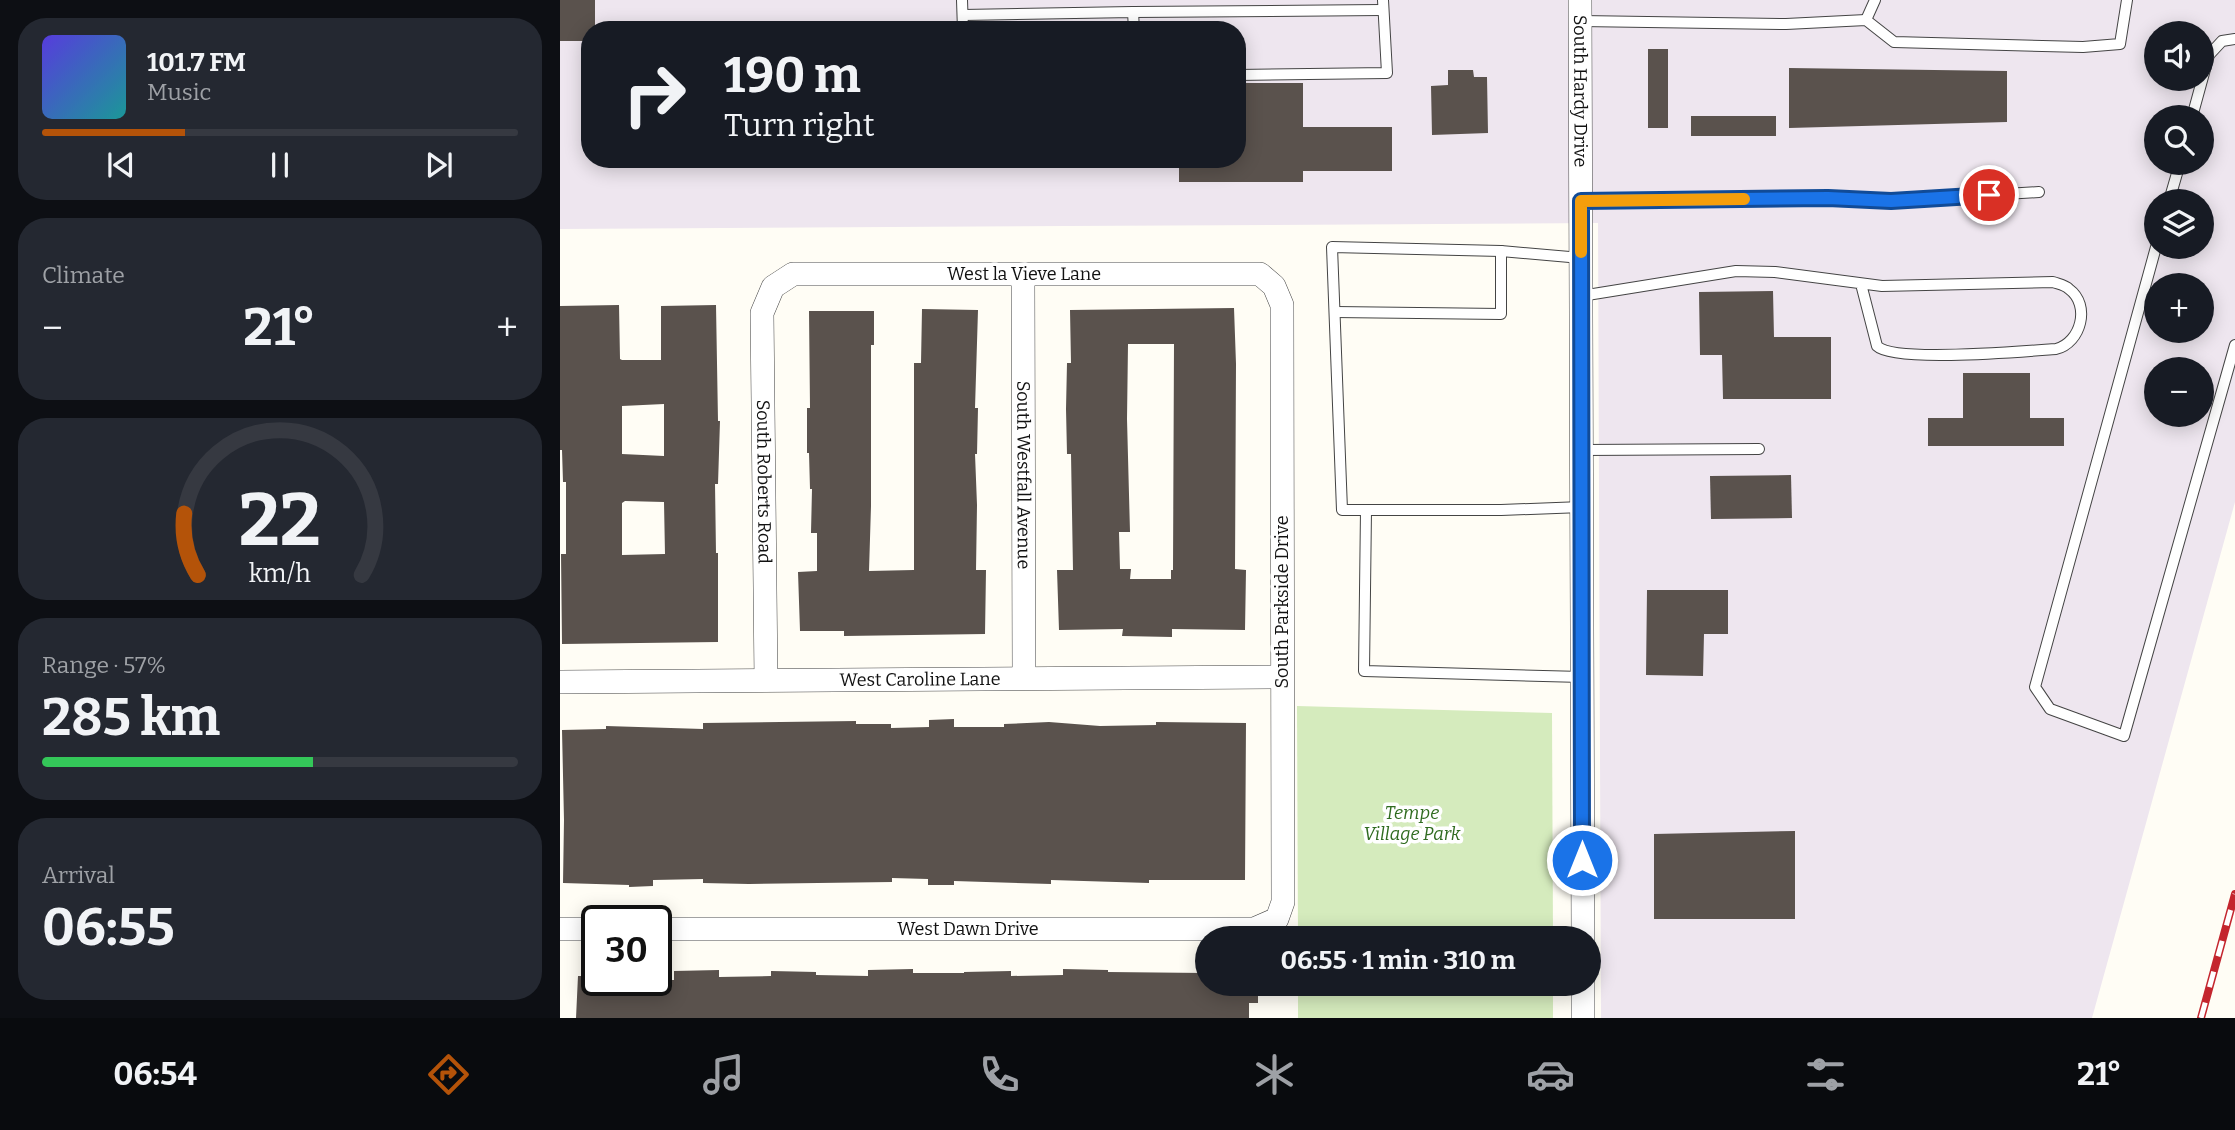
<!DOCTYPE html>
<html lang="en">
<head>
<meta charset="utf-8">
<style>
  body { margin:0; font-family:Bitter,serif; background:#242831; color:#f1f3f6; height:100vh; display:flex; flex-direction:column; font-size:26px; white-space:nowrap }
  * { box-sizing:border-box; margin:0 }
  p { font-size:23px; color:#9ea1a6 }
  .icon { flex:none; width:38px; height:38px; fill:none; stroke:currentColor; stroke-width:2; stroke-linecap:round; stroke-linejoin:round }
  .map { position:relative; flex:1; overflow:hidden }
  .panel { display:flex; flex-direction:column; gap:18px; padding:18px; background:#0d0f14; width:560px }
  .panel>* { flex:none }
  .hud { position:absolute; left:21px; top:21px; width:665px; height:147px; border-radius:28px; box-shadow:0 4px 18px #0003; background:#171b24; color:#f1f3f6; overflow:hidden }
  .controls { position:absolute; left:1584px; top:21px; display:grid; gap:14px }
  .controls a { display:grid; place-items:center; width:70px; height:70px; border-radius:50%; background:#171b24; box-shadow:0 4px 18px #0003; font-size:35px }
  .speed { position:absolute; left:21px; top:905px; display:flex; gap:14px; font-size:35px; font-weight:700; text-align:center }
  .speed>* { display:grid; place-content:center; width:91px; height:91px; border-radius:50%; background:#171b24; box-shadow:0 4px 18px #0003; line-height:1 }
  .speed .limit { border:4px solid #111; border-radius:10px; background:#fff; color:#111 }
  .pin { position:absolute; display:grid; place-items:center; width:60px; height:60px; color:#fff; margin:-30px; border:4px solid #fff; border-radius:50%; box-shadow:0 2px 7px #0007 }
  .me { position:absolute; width:77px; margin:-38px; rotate:0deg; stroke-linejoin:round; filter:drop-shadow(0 0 5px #0008) }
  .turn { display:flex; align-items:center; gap:24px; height:147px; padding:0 28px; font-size:32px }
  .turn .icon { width:91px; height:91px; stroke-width:2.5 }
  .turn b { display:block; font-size:49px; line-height:60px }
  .big { font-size:52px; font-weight:700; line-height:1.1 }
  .panel .card { flex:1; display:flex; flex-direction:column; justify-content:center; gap:10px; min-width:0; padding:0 24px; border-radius:28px; background:#242831 }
  .panel .dial { align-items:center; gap:0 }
  .dial svg { height:182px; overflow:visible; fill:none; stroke:#363941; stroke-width:7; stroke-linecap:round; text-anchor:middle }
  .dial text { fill:#f1f3f6; stroke:none }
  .song { display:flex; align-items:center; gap:21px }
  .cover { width:84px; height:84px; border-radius:10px; background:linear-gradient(135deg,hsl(250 70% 55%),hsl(180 70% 35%)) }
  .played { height:7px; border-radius:4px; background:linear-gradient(90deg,#b45309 30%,#363941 30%) }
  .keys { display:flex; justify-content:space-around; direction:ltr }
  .heat { display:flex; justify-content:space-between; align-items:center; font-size:38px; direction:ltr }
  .charge { height:10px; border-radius:5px; background:linear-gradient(90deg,#34c759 57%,#363941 0) }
  .trip { position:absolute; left:635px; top:926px; width:406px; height:70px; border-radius:35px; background:#171b24; box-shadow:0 4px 18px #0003; font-weight:700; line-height:70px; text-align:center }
  .tabs { display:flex; height:112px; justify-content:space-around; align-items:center; background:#090b0e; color:#9ea1a6 }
  .tabs .icon { width:49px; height:49px }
  .tabs .selected { color:#b45309 }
  .tabs b { font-size:32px; color:#f1f3f6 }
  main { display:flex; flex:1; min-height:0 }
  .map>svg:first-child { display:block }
</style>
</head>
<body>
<main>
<section class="panel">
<div class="card">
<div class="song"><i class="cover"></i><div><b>101.7 FM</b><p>Music</p></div></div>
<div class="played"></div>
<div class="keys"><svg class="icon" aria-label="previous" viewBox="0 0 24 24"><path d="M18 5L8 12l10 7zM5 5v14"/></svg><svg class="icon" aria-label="pause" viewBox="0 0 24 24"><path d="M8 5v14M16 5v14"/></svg><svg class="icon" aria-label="next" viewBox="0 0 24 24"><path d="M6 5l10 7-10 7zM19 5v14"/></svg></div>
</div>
<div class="card"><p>Climate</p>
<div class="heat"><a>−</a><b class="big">21°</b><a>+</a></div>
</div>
<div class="card dial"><svg viewBox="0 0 100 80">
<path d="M14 69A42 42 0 1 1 86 69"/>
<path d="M14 69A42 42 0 0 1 8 42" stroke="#b45309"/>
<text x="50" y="56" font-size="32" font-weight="700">22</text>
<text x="50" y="72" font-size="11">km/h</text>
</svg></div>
<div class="card"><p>Range · 57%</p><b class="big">285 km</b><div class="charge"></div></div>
<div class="card"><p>Arrival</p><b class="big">06:55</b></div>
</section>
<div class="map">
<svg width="1675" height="1018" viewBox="0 0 1675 1018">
  <rect width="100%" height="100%" fill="#fffdf5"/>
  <path fill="#eee6ef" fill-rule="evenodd" d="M0,0H1675V502L1532,1018H1041L1038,223L0,229ZM30,30H677V159H30ZM1596,33H1642V79H1596ZM1596,117H1642V163H1596ZM1596,201H1642V247H1596ZM1596,285H1642V331H1596ZM1596,369H1642V415H1596Z"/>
  <g fill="#d5ebbd">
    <polygon points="737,706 992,713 993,938 738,938"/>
    <rect x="738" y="984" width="255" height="34"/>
  </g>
  <g fill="#5a524d" fill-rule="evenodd">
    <polygon points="0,0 35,0 35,30 30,30 30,41 0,41"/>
    <rect x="1088" y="49" width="20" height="79"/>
    <polygon points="1229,68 1447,71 1447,122 1229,128"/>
    <polygon points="888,70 913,70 914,77 927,77 928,133 872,135 871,86 888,85"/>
    <polygon points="677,83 743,83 743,127 832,127 832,171 743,171 743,182 619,182 619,159 677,159"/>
    <rect x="1131" y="116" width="85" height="20"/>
    <polygon points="1213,291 1214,337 1271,337 1271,399 1163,399 1162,355 1140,355 1139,292"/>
    <path d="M59,305L60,359L62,360H101V306L156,305L158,421H160L158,484H155L156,553H158V642L2,644L1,554H6V482H3L2,450H0V306ZM104,404V456L62,454V406ZM65,501L104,502L105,554L62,555V503Z"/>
    <path d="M674,308L676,364L675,569L686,570L685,630L612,629V637L562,636L563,629L499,630L497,570H513L511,454H507L506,409L507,363H511L510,310ZM568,344H614L613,570H611V579H570L571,569H560L559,532H570L567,419Z"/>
    <polygon points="362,309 418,310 415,408 418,408 417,454 415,454 417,505 416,570 426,570 425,634 284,636 284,631 240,631 238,572 257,571 257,533 251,533 252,489 250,489 249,453 247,453 247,408 250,408 249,311 314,311 314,345 311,345 311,506 309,571 354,570 354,363 361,363"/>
    <polygon points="1403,373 1470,373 1470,418 1504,418 1504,446 1368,446 1368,418 1403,418"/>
    <polygon points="1231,475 1232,518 1151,519 1150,476"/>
    <polygon points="1087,590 1168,590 1168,634 1144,634 1143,676 1086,675"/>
    <polygon points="394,719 394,727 444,727 444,724 489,722 540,726 596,725 596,722 686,723 685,880 589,880 589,883 491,880 491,884 394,881 394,885 368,885 368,879 332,878 332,882 189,884 143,883 143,879 93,880 93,886 69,887 69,885 3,883 4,820 2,730 46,729 46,726 143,729 143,723 296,721 296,724 331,724 331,728 369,727 369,720"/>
    <polygon points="1235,831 1235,919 1094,919 1094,834"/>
    <polygon points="353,969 353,973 404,973 404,972 451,971 451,976 503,975 503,969 548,970 548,972 645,973 645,984 698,984 698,1003 689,1003 689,1018 16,1018 18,976 37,976 37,980 114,980 114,971 159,970 159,977 211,976 211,971 256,972 256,975 308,976 308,970"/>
  </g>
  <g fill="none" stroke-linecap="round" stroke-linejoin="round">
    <defs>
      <g id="lane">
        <polyline points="402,0 403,30"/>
        <polyline points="573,12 822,10"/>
        <polyline points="403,15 573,12 574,30"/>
        <polyline points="1306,20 1315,0"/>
        <polyline points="1021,21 1226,24 1306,20 1334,42 1523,47 1560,44 1567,0"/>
        <polyline points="677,75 827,73 823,0"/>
        <polyline points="1632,117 1649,55 1662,41 1675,39"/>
        <polyline points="1021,201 1268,198 1331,201 1479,192"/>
        <polyline points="1609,201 1620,163"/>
        <polyline points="1596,247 1475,687 1490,709 1564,736 1675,345"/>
        <polyline points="1021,258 941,251 772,247 782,510 941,510 1022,507"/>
        <path d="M1021,296L1176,271L1215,272L1322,286L1493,282C1498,284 1505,285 1509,289C1531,305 1521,343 1496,349C1467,351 1334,363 1317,346L1301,284"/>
        <polyline points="775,312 941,314 941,251"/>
        <polyline points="1022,450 1199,449"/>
        <polyline points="806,510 804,671 1022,677"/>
      </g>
      <g id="street">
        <path id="s1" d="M1020,0L1023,938"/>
        <path id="s2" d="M463,274L464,678"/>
        <path id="s3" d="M0,682L722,677"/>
        <polyline points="0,929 37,929"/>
        <path id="s4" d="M96,929H694L717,919L723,902L722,305L714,286L700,274H233L213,287L202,313L206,680"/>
        <polyline points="1023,984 1023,1018"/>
      </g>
    </defs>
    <use href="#lane" stroke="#444" stroke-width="12"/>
    <use href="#street" stroke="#444" stroke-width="24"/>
    <use href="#lane" stroke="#fff" stroke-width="10"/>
    <use href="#street" stroke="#fff" stroke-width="23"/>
    <defs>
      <polyline id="rail" points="1641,1018 1675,894"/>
    </defs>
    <use href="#rail" stroke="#c4262e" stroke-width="8"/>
    <use href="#rail" stroke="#fff" stroke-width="5" stroke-dasharray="16" stroke-linecap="butt"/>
  </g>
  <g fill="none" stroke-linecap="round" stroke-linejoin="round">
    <defs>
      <polyline id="route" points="1022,860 1021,201 1268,198 1331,201 1429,195"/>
    </defs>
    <use href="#route" stroke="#114b97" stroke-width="18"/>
    <use href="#route" stroke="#1a73e8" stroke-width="12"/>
    <polyline stroke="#f59e0b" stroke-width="12" points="1021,252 1021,201 1184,199"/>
  </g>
  <g text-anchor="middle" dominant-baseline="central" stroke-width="7" stroke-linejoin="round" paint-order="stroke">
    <g font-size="18" fill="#111" stroke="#fff">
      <text stroke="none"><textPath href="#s1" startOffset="91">South Hardy Drive</textPath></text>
      <text x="464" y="274">West la Vieve Lane</text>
      <text stroke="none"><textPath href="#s2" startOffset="201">South Westfall Avenue</textPath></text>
      <text stroke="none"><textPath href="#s4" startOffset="1965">South Roberts Road</textPath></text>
      <text transform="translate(722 602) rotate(-90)">South Parkside Drive</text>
      <text stroke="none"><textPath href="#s3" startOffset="360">West Caroline Lane</textPath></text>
      <text stroke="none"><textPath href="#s4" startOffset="312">West Dawn Drive</textPath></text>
    </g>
    <g font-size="18" font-style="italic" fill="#2f6b1f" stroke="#fff">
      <text x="852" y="813">Tempe<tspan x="852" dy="21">Village Park</tspan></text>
    </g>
  </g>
</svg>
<div class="controls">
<a><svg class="icon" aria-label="sound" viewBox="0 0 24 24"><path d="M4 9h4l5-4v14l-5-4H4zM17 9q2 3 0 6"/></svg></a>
<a><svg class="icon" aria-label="search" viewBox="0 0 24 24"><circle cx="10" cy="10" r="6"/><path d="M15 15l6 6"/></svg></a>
<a><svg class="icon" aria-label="layers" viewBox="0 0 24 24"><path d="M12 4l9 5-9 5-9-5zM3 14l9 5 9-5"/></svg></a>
<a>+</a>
<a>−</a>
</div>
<div class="speed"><div class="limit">30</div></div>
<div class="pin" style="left:1429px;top:195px;background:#d93025"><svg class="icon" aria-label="arrive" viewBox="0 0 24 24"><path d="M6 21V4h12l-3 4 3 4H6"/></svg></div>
<svg class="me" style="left:1022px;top:860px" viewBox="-20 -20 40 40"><circle r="17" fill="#1a73e8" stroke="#fff" stroke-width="3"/><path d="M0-11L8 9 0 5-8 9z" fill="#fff"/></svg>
<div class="trip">06:55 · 1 min · 310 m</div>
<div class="hud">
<div class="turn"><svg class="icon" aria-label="right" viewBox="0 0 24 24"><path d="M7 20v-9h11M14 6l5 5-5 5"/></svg><div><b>190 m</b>Turn right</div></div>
</div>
</div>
</main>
<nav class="tabs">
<b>06:54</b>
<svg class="icon selected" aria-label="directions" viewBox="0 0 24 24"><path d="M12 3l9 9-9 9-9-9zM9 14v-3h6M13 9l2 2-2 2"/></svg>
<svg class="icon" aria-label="music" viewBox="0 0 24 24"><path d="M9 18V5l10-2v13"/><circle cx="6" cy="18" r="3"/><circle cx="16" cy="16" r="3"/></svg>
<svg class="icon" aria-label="phone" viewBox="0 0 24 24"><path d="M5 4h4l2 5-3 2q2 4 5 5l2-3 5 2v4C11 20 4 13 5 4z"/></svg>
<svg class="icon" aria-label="climate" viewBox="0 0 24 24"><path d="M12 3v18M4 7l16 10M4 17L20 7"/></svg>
<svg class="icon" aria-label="car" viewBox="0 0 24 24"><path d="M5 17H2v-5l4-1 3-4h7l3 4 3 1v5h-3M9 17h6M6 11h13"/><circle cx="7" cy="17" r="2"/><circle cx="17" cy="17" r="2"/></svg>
<svg class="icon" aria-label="filters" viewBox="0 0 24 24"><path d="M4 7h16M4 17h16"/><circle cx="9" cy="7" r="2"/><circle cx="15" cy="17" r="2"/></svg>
<b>21°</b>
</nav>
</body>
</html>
